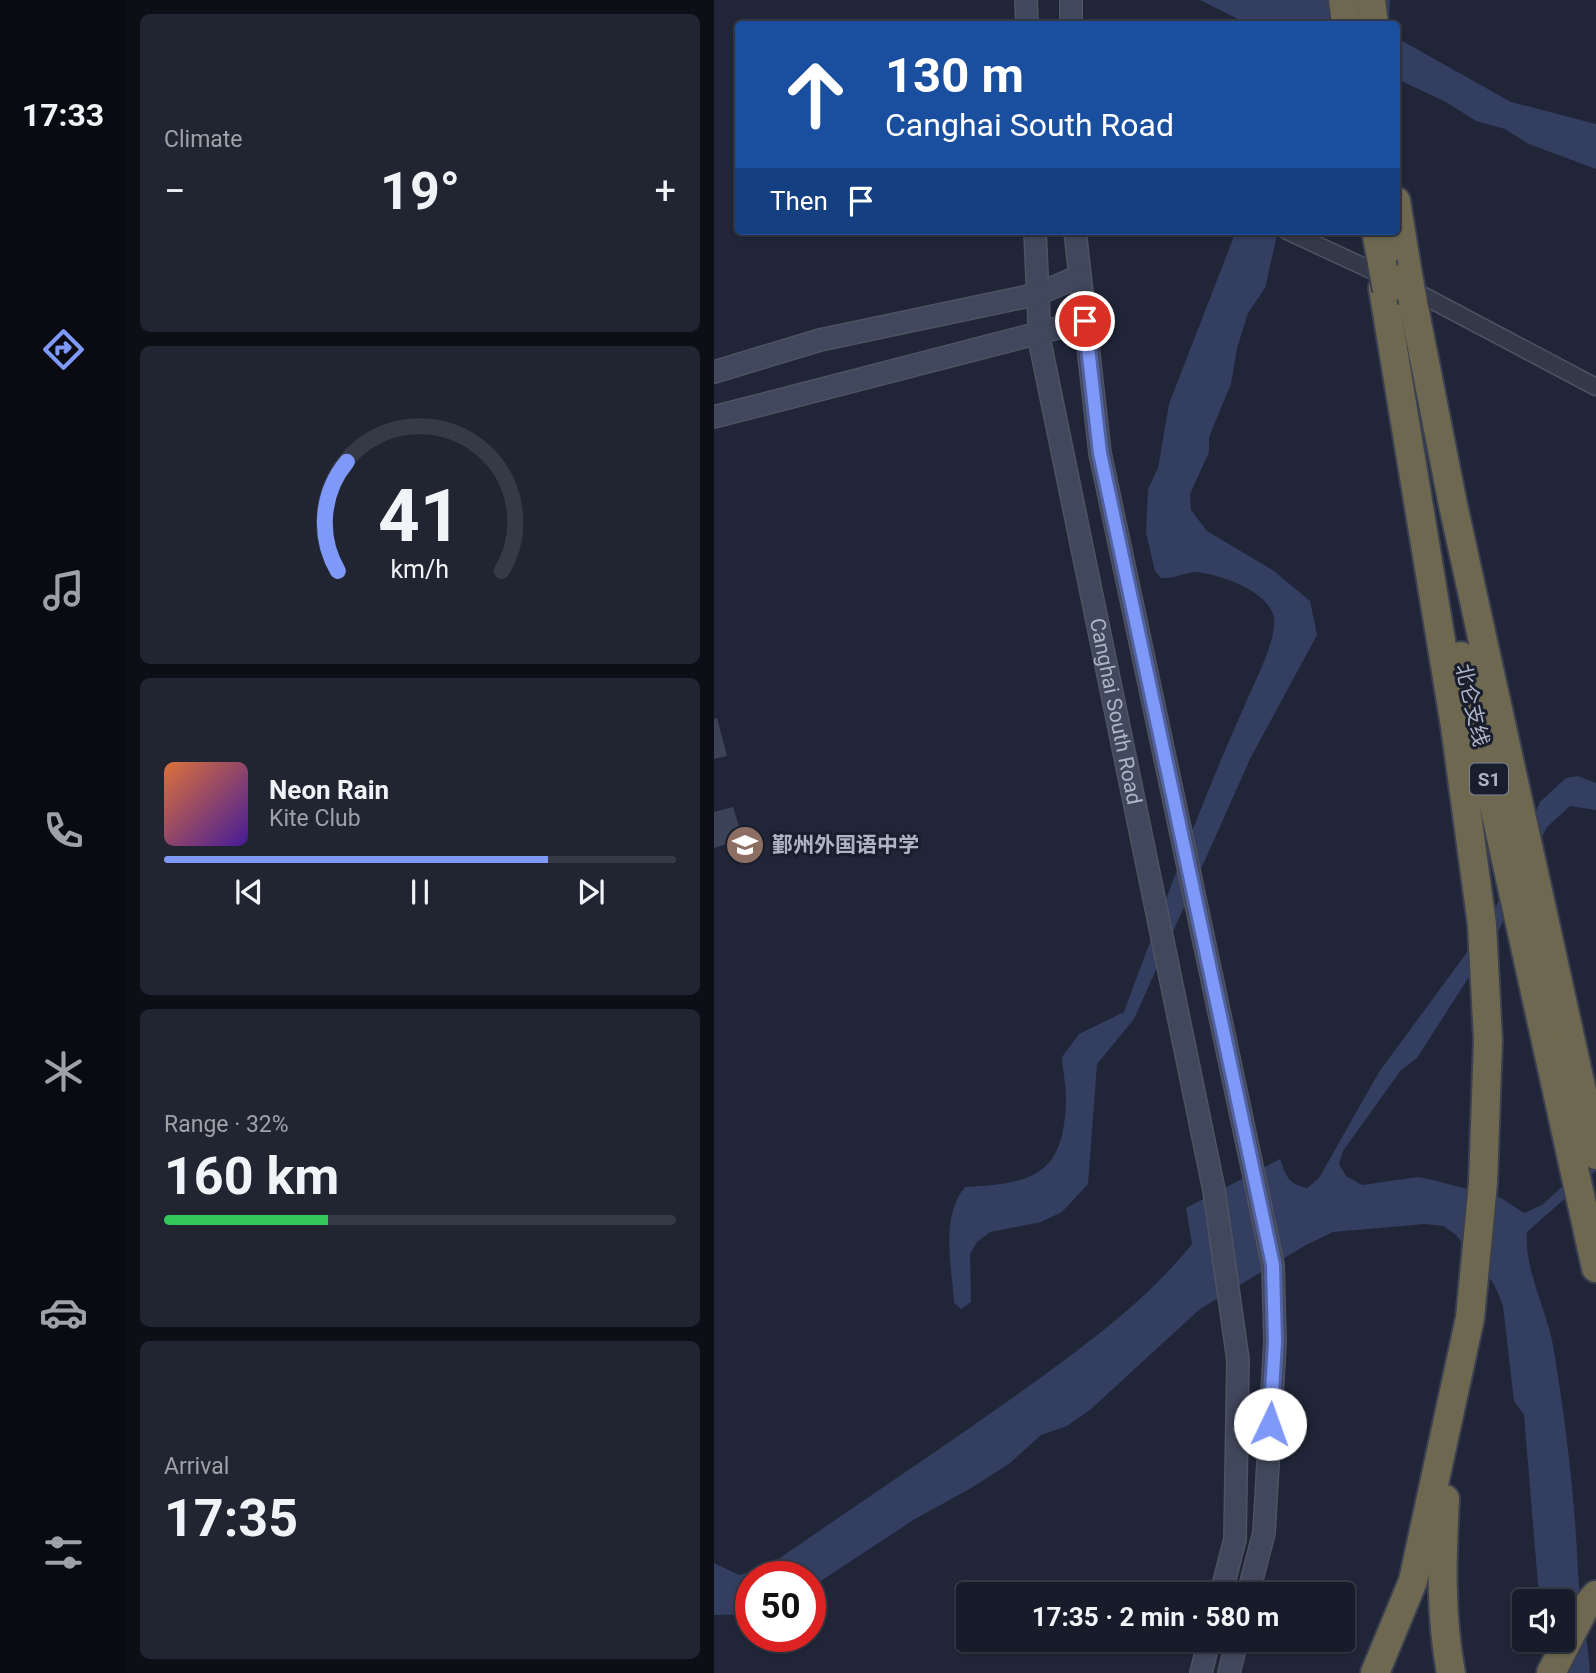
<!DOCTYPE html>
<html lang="en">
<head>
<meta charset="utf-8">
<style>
  body { margin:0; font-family:Roboto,"Noto Sans SC",sans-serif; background:#212532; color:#f1f3f6; height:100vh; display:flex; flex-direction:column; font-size:26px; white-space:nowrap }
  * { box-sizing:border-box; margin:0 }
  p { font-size:23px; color:#9fa1a8 }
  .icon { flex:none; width:38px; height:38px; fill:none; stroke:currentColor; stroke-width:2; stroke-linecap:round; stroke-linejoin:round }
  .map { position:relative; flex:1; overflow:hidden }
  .sheet { display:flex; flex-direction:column; gap:14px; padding:14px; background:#0d0f17; width:588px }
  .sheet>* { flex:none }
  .banner { position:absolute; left:21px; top:21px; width:665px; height:214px; border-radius:7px; box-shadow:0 2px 5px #0004,0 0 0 2px #363a47; background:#1a4fa0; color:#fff; overflow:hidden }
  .fabs { position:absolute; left:798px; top:1589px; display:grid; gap:14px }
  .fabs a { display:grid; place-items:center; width:63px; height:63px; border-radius:7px; background:#181c2a; box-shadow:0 2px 5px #0004,0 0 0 2px #363a47; font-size:35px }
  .speed { position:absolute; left:21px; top:1561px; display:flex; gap:14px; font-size:35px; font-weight:700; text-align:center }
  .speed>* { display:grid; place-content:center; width:91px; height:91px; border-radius:50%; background:#181c2a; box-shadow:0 2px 5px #0004,0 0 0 2px #363a47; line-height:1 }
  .speed .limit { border:10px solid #d22; background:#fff; color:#111 }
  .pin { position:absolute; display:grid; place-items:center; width:60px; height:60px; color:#fff; margin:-30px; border:4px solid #fff; border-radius:50%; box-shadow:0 2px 7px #0007 }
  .me { position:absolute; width:77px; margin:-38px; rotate:3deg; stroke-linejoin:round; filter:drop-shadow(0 0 5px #0008) }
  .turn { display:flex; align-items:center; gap:24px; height:147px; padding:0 35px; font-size:32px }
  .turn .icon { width:91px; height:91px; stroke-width:2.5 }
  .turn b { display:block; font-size:49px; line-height:60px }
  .then { display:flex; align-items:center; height:66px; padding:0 35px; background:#0003; gap:14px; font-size:26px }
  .big { font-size:52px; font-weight:700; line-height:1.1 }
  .sheet .widget { flex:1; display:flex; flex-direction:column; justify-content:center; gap:10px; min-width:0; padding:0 24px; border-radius:10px; background:#212532 }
  .sheet .dial { align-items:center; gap:0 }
  .dial svg { height:182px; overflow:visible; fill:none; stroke:#363a47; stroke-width:7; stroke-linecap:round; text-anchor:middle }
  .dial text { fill:#f1f3f6; stroke:none }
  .song { display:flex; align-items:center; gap:21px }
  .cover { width:84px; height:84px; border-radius:10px; background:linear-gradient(135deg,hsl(20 70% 55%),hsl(260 70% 35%)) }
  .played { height:7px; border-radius:4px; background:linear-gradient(90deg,#7f99f9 75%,#363a47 75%) }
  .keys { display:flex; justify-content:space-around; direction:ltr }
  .heat { display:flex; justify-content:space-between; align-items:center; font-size:38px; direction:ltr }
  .charge { height:10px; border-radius:5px; background:linear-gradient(90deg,#34c759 32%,#363a47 0) }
  .trip { position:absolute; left:242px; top:1582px; width:399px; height:70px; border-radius:7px; background:#181c2a; box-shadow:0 2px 5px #0004,0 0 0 2px #363a47; font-weight:700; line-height:70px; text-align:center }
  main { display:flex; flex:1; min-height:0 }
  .dock { display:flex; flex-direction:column; width:126px; justify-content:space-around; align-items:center; background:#0a0b11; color:#9fa1a8 }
  .dock .icon { width:49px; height:49px }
  .dock .on { color:#7f99f9 }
  .dock b { font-size:32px; color:#f1f3f6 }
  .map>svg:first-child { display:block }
</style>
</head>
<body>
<main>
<nav class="dock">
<b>17:33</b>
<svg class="icon on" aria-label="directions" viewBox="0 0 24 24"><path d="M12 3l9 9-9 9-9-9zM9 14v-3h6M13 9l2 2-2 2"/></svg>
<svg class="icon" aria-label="music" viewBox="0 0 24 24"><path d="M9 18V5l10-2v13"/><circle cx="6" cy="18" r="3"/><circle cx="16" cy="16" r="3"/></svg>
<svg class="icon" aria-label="phone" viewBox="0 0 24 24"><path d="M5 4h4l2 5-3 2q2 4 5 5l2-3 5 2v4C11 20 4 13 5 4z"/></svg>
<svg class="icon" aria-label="climate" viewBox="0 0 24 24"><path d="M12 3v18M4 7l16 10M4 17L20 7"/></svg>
<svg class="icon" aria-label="car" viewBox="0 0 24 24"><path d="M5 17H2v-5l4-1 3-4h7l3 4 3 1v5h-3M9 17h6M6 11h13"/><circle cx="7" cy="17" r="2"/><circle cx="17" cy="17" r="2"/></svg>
<svg class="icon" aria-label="filters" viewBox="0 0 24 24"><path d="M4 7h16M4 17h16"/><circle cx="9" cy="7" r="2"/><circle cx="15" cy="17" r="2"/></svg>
</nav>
<section class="sheet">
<div class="widget"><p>Climate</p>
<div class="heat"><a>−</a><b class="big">19°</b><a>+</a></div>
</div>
<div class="widget dial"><svg viewBox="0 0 100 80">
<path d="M14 69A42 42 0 1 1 86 69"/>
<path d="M14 69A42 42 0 0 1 18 21" stroke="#7f99f9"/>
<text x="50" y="56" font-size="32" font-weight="700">41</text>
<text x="50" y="72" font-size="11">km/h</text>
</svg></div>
<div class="widget">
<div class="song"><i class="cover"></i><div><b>Neon Rain</b><p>Kite Club</p></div></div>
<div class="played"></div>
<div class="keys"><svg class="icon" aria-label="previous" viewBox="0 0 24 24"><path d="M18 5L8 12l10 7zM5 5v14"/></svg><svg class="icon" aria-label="pause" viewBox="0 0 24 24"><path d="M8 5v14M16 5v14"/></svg><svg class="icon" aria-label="next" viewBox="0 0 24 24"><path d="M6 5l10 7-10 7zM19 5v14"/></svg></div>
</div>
<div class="widget"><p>Range · 32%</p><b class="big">160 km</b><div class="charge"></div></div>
<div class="widget"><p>Arrival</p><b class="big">17:35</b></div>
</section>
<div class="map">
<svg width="882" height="1673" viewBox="0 0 882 1673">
  <rect width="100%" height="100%" fill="#202638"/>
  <g fill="#333e60">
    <polygon points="486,0 676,0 675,24 534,24"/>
    <polygon points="683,38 797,102 882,124 882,169 815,144 791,129 762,121 732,102 683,79"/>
    <path d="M522,231H564L551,288L534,313L523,348L517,384L495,437V452L476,494L477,510L493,531L560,571L596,601L603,635L537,757L420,1019L383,1064L374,1184L348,1212L327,1222L276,1232L263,1242L256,1254L257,1302L247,1309L240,1303C238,1267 226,1217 251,1187C318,1183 350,1177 352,1100C352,1086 349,1072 348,1057L365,1034L410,1012C449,907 487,802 533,700C541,681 566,634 559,614C550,589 506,575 483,572C474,571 461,579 447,578L441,571L432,533L434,489L444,468L455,404Z"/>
    <path d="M864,776L882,783V810L856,806L833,827L785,930L703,1058L687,1070L629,1151L625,1164L632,1176L648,1185L704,1177L719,1180L787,1198L810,1213L828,1205L882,1156V1171L813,1232C810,1272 834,1311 840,1351C852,1425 861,1498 864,1573C866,1606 874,1640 876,1673H838L836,1640H849V1601H829L824,1585L810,1415L800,1401L789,1306L780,1284L742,1235L730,1226L711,1224L619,1232L592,1245L486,1309L377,1409L353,1426L327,1435L296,1463L259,1487L201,1519L96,1588V1577H37V1614L0,1615V1563L25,1575L53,1567C136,1509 221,1453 304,1394C366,1349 430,1304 478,1244L472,1208L566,1159C572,1176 574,1184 593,1188L605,1178L665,1072L751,955L782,907L826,802L852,778Z"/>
  </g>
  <g fill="#3c4358">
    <polygon points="3,718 13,756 0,759 0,719"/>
    <polygon points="19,807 29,839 0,848 0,812"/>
  </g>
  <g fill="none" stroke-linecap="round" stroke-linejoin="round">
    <defs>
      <g id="street">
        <polyline points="573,231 672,277"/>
        <polyline points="693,287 882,387"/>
      </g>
      <g id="secondary">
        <polyline points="312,0 313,24"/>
        <polyline points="357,24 357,0"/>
        <path id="s1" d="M321,231L326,343L500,1190L524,1360L521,1539L507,1594"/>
        <polyline points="361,231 386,453 559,1265 561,1342 550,1533 534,1594"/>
        <polyline points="0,372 106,340 324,294 366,276"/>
        <polyline points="0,417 371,321"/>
        <polyline points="487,1673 495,1640"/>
        <polyline points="515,1673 523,1640"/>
      </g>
      <g id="highway">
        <polyline points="629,0 632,24"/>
        <polyline points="657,0 660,24"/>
        <polyline points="682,201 694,275"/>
        <polyline points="662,231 668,263"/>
        <polyline points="699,302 739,505 882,1155"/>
        <polyline points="747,656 882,1268"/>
        <path d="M731,1499C728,1558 726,1615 737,1673"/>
        <polyline points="661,1673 699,1581 756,1318 769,1183 774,1040 768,925 741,726 669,288"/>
        <polyline points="837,1673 870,1609 882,1595"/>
      </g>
    </defs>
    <use href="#street" stroke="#4e5363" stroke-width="19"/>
    <use href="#secondary" stroke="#4e5363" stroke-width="24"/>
    <use href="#highway" stroke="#3b4050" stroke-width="32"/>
    <use href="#street" stroke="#343949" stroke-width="16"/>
    <use href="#secondary" stroke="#41475c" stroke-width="21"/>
    <use href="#highway" stroke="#6f6850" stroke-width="28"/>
    <defs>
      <g id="highway-bridge">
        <polyline points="668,263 673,290"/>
        <polyline points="694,275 699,302"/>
      </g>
    </defs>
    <use href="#highway-bridge" stroke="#3b4050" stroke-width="32" stroke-linecap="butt"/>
    <use href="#highway-bridge" stroke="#6f6850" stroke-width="28"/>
  </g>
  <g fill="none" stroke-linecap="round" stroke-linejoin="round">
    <defs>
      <polyline id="route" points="371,321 386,453 559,1265 561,1342 556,1424"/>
    </defs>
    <use href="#route" stroke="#5363a2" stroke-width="18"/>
    <use href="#route" stroke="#7f99f9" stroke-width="12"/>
  </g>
  <defs>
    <symbol id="school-disc" viewBox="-11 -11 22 22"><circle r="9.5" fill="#8d6e63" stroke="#191e2d"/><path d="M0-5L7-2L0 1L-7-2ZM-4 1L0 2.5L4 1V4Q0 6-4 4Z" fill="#fff"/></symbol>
  </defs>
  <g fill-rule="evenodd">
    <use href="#school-disc" x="9" y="823" width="44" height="44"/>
  </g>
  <g text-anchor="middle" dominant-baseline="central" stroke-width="6" stroke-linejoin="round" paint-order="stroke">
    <rect fill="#191e2d" stroke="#818697" stroke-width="2" x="756" y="763.5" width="38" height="31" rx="5"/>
    <g font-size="19" font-weight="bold" fill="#aeb3c5">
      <text x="775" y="779">S1</text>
    </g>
    <g font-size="21" fill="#aeb3c5" stroke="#191e2d">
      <text transform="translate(758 705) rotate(77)">北仑支线</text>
      <text stroke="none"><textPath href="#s1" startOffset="488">Canghai South Road</textPath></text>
    </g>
    <g font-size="21" font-weight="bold" fill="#aeb3c5" stroke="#191e2d" text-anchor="start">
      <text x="58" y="845">鄞州外国语中学</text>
    </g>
  </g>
</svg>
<div class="fabs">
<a><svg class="icon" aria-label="sound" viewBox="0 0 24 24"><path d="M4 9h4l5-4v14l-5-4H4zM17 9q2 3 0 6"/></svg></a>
</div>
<div class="speed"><div class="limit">50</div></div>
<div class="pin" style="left:371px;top:321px;background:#d93025"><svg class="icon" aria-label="arrive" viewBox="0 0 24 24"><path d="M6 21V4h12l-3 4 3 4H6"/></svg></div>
<svg class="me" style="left:556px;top:1424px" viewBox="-20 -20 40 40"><circle r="19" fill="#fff"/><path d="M0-13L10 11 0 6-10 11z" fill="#7f99f9"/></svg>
<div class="trip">17:35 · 2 min · 580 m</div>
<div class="banner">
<div class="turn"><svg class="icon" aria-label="ahead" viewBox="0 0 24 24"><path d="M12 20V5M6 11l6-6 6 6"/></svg><div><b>130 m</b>Canghai South Road</div></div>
<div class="then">Then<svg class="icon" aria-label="arrive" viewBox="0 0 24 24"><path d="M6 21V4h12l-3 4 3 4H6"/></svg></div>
</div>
</div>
</main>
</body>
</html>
